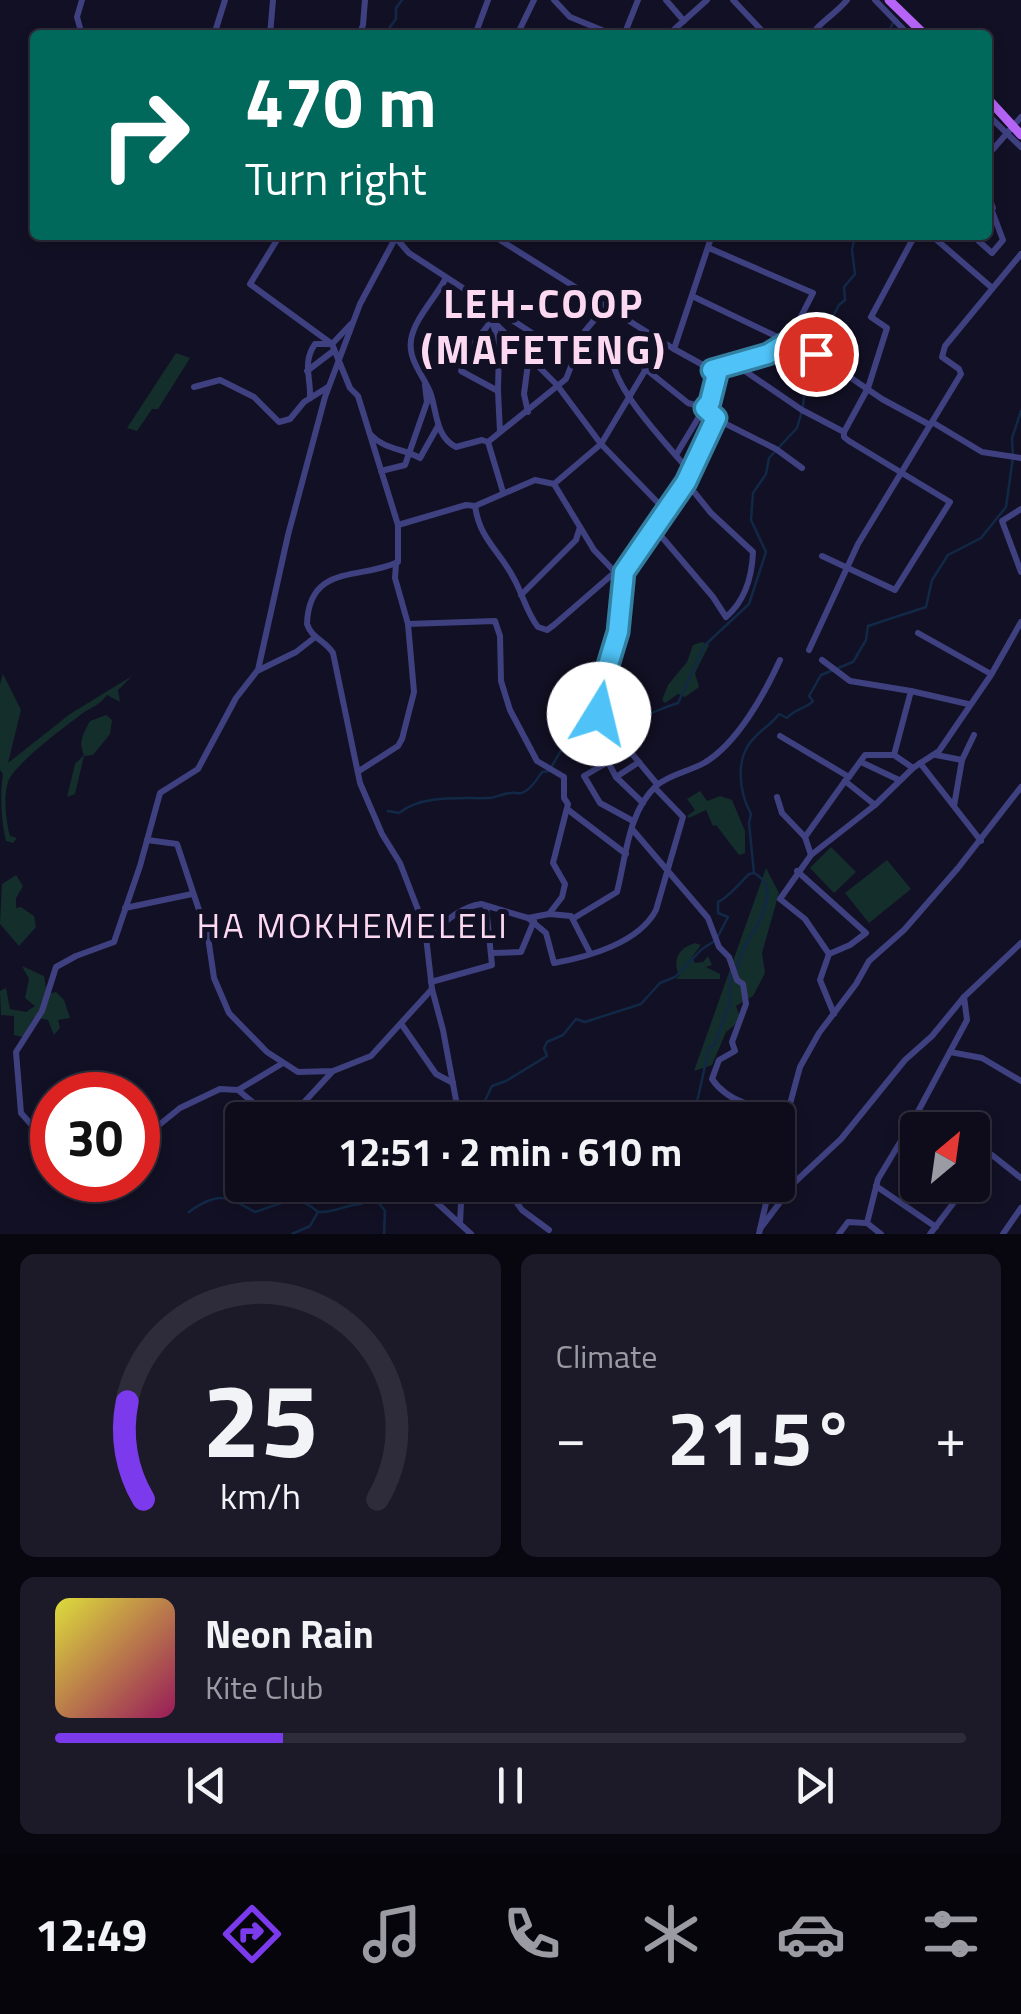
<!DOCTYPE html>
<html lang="en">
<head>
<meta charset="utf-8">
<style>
  body { margin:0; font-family:"Titillium Web",sans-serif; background:#1c1a28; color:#f1f3f6; height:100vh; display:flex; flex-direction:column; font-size:38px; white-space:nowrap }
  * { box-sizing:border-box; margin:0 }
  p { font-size:32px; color:#9b9ba3 }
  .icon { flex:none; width:55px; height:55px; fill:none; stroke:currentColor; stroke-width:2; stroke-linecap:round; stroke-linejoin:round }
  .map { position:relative; height:1234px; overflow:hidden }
  .drawer { display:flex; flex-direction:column; gap:20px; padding:20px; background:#08070f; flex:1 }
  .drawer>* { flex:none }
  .top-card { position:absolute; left:30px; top:30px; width:962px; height:210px; border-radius:10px; box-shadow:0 5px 15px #0003,0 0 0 2px #2e2c3a; background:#00695c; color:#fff; overflow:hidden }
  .needle { width:65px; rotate:29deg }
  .controls { position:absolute; left:900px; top:1112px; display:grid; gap:20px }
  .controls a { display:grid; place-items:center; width:90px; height:90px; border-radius:10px; background:#0e0c1b; box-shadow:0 5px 15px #0003,0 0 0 2px #2e2c3a; font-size:50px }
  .speed { position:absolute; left:30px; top:1072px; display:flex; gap:20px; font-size:50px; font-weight:700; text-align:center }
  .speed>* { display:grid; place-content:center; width:130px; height:130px; border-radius:50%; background:#0e0c1b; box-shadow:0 5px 15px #0003,0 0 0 2px #2e2c3a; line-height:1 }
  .speed .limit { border:15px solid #d22; background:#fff; color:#111 }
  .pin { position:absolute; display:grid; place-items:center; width:85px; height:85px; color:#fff; margin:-42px; border:5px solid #fff; border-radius:50%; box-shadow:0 2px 10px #0007 }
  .me { position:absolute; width:110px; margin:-55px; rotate:9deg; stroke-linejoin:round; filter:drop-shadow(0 0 8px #0008) }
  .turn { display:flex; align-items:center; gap:35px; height:210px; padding:0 50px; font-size:45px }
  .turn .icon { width:130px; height:130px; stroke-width:2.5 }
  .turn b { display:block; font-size:70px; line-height:85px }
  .big { font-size:75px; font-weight:700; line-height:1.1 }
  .drawer .tile { flex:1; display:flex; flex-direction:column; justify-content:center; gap:15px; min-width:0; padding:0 35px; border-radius:15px; background:#1c1a28 }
  .drawer .dial { align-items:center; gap:0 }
  .dial svg { height:260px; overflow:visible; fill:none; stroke:#2e2c3a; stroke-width:7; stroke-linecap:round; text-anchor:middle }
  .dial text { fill:#f1f3f6; stroke:none }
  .song { display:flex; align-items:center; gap:30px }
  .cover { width:120px; height:120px; border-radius:15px; background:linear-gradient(135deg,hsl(60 70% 55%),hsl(330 70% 35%)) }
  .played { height:10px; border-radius:5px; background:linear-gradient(90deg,#7c3aed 25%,#2e2c3a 25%) }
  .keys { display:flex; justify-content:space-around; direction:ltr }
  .heat { display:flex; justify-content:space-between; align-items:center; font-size:55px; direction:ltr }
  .drawer .tiles { flex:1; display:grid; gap:20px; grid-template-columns:1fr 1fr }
  .tile:last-child { grid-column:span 2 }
  .trip { position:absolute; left:225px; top:1102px; width:570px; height:100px; border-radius:10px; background:#0e0c1b; box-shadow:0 5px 15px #0003,0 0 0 2px #2e2c3a; font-weight:700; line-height:100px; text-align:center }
  .tab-bar { display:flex; height:160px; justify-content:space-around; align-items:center; background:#06050b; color:#9b9ba3 }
  .tab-bar .icon { width:70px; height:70px }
  .tab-bar .current { color:#7c3aed }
  .tab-bar b { font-size:45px; color:#f1f3f6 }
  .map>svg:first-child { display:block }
</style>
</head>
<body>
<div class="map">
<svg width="1021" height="1234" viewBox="0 0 1021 1234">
  <rect width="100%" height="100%" fill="#121024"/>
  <g fill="#142e2b">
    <polygon points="176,353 190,358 158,409 152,409 137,431 127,428"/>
    <polygon points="702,642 709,645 695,673 699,687 685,697 678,694 665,703 662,700 668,685 687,662 693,645"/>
    <path d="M3,674L21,710L8,763L70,714L132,676L118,690L120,702L107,695C101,704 92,707 83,713C67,725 13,765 8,782C3,797 6,821 10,836L17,838L13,843L6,841C1,821 0,793 3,774L0,770V684Z"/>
    <path d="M106,715L112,720L110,734L93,755L84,756L75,794L67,797L75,764L84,755C78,742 83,734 90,721Z"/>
    <polygon points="700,791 707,801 720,796 732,800 745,831 745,853 739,855 716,825 713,826 706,810 689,818 687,816 695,810 687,799"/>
    <polygon points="831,847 856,872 834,893 810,868"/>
    <polygon points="887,860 911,889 869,923 845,893"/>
    <polygon points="766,868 779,893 762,953 765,973 753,996 736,1006 741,1020 726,1032 712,1065 694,1071"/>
    <polygon points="16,875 23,886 16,898 16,908 21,907 34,916 36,927 19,946 0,924 2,884"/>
    <path d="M695,943L701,945L692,957L695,963L703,962L708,956L712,965L706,967L720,974V979H676L679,975C672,959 679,948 695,943Z"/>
    <polygon points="22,966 44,976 47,994 56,992 64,1000 70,1018 58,1020 60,1028 54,1035 48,1020 34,1017 23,1037 14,1035 14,1016 1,1015 0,991 6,988 10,1009 26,1012 35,1006 25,998 29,979"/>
  </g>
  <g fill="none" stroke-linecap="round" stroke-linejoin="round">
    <g stroke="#112947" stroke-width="2.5">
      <polyline points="384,35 396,19 396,8 402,0"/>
      <polyline points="887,35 893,23"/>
      <path d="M803,406L807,370L794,365C791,352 805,340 807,324L826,330L839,305L845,300L844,287L855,274L852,250L855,235"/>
      <path d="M609,720C633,724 655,710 678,703L704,646L749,604L766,552L751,520L753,493L766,474L769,458L797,428L801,414"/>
      <path d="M388,811L399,813C423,794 461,799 489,798C496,798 503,793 511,793C521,792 518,796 527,790C533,786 537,779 542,772L549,771L560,752L601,719"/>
      <path d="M469,1120L480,1111L492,1086L506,1081L547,1056L544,1048L547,1042L563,1035L576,1019L585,1022L641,1004L660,983L675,977L702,949L716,940L728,917L718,913V902C729,897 740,883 749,874L754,873L749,823L751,814C739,792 734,757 755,737C763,728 772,724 779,714L787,718C796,708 806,709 813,701L809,696L821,675L853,662L866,640L868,626L926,607L932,580L948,555L981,538L1006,507L1013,457L1012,438L1021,411"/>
      <path d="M693,1120L709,1048L715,1044L730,1002V975L735,973C740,963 741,952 747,943C758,922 783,889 754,873"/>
      <polyline points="677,1198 680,1185"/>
      <path d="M189,1212C218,1191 227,1196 255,1212C279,1205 296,1191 318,1212"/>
      <path d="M292,1234L310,1226L318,1212C333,1213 345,1205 361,1204L380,1185"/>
      <polyline points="384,1234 385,1211 378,1202 392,1196 395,1189 402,1185"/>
    </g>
    <g stroke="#3e4080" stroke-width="6">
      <polyline points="82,0 77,17 82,35"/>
      <polyline points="554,0 570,17 614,35"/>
      <polyline points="666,0 684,21"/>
      <polyline points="733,0 766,35"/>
      <polyline points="875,0 909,35"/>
      <polyline points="214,35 225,0"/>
      <polyline points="270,35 273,0"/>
      <polyline points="359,35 363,25 365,0"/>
      <polyline points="475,35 488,0"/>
      <polyline points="517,35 534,0"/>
      <polyline points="624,35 638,0"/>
      <polyline points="668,35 707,0"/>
      <path d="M812,35C816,25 837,13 847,0"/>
      <polyline points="988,115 1021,147"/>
      <polyline points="988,155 1021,117"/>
      <polyline points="988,195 993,208 989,212"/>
      <polyline points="280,235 250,284 332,344 351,324"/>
      <polyline points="492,235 674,349 712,235"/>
      <polyline points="931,235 991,287"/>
      <polyline points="972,235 992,253 1003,240 992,211"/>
      <polyline points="395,237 409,253 532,333 524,394 528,412"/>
      <path d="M446,278C436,297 414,319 411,340C408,360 423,375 430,392C437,410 435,437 456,447L482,440L488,442L503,492"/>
      <polyline points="692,296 788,342 813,293 709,248"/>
      <polyline points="490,307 492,320 466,354 461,371 498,391 499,345 492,320"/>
      <polyline points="495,323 557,385 601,444 666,511"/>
      <polyline points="674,349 712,370 721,366 730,367"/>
      <polyline points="576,351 612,359 627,354 688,403 709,409 716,419 776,449 802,468"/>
      <path d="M612,359C618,395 667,444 690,472"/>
      <path d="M646,369L601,444L554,484L594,550L615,572L624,573C659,525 696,475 716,419"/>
      <polyline points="307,371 332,352"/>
      <polyline points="194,387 220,380 254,397 279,422 290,419 304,402 328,387"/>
      <polyline points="498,391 500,432"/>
      <path d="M310,398C311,377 302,363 315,344H332L350,388L358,396L398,525V562C361,580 309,563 307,624C312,639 325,640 333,653L360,783L382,834L400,863L425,928L432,989L443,1030L456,1100V1120"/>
      <polyline points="932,422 982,452 1021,458"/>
      <polyline points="844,432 868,388 887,328 871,317 915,235"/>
      <path d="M371,435C385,450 403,448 420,458L438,426"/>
      <polyline points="488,442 566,379 585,331 606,306"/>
      <path d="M676,455C692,428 709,404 717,374L712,370"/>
      <polyline points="381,471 405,465 427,402 425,385"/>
      <path d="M475,506C480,540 499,550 513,577C523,594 526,612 538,627L547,630L554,625L615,572"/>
      <polyline points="1021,509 1002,521 1021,572"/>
      <polyline points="398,525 466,505 475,506 535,480 554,484"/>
      <path d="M656,530L713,597L726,617C745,601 752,576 753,552L711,513L686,482"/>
      <polyline points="822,556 895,590 950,502 849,441 844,437 844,432 802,410 742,369 730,367 767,354 788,342 816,354 882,399 930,425"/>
      <polyline points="396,564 395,578 408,624 495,621 500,636 501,681 510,710 537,761 564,777 564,798 568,804 553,863 565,884 562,897 549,914"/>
      <polyline points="624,573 618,632 598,698 599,714 657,784"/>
      <polyline points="521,595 576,540 580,527"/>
      <polyline points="918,633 991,674"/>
      <polyline points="809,650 858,544 961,374 959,369 942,357 945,346 1021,254"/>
      <polyline points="822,660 850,681 911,691"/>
      <polyline points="258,670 288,535 325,397 360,304 397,235"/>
      <polyline points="780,736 849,777 845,781 875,805"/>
      <polyline points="936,755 962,760 974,735"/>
      <polyline points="861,762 899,780"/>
      <polyline points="920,763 981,841"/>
      <polyline points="913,768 894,755 911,691 968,704"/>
      <polyline points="359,771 398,746 402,739 414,692 408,624"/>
      <polyline points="616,777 639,762"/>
      <polyline points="849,777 865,755 894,755"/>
      <polyline points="777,797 782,813 805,837 811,855"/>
      <polyline points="954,806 962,760"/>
      <polyline points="567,809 626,854"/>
      <polyline points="633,821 600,803 584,776 608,762 616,777 643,803"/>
      <path d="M632,829L708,918L719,947L729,957L737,980L743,984L746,1004L732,1042L735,1051L719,1060L712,1079C728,1103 760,1109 786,1112"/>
      <polyline points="805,837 845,781"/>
      <polyline points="147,840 177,844 208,937 214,978 229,1013 267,1052 298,1072 333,1071 371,1056 432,989"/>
      <polyline points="797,871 866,933 850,945 829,954"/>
      <polyline points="125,908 192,894"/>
      <path d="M528,918L546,933L554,963C588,957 639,943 656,910L683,817L655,788"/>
      <path d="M574,918L617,892C626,857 628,812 656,786C668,775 690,771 704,763C737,744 765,693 780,660"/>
      <path d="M426,938C443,924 459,907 481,904L528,918L549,914L571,916L590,953"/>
      <polyline points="493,953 521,952 534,921"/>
      <polyline points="431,982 492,965 486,906"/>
      <polyline points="834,1014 820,980 829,954 805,919 780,899 811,855 875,805 913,768 939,751 991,675 1021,622"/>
      <polyline points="402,1025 436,1074 453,1083"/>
      <polyline points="950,1052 982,1058 1021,1081"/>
      <polyline points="238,1090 274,1120"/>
      <polyline points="284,1120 296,1111 332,1072"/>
      <polyline points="138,1142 180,1108 220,1089 238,1090 283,1063"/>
      <polyline points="52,1148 21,1113 16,1052 42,1011 56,967 76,956 114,942 140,866 160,793 198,769 236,698 257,671 296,652 314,638"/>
      <polyline points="778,1148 800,1067 819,1033 856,984 869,961 904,930 958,868 1021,787"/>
      <polyline points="972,1177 992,1155 1021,1178"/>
      <polyline points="432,1185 435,1201 471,1234"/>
      <polyline points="504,1185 522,1210 549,1230"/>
      <polyline points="575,1185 580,1191"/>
      <polyline points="876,1186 936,1227"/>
      <polyline points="460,1223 462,1185"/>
      <polyline points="760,1229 796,1181 841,1139 905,1060 932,1036 964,997 1021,943"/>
      <polyline points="759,1234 770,1185"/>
      <polyline points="839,1234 848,1222 866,1223"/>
      <polyline points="881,1234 867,1223 878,1179 914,1119 967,1020 964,997"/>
      <polyline points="930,1234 967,1185"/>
      <polyline points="1003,1234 1021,1208"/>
    </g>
    <g stroke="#b564f5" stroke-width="9">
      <polyline points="889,0 925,35"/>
      <polyline points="988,99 1021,135"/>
    </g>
  </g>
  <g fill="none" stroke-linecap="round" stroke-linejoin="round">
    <defs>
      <polyline id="route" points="599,714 598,698 618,632 624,572 686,482 716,418 705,408 710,402 717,374 712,370 768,354 788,342 816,354"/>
    </defs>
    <use href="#route" stroke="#337fa1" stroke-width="25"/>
    <use href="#route" stroke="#4fc3f7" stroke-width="18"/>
  </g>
  <g text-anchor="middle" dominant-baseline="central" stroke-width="10" stroke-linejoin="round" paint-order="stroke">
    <g font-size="35" letter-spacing="2.5" fill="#fcd8f1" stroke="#121024">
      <text x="353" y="925">HA MOKHEMELELI</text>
    </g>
    <g font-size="40" font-weight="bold" letter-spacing="2.5" fill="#fcd8f1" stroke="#121024">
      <text x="544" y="303">LEH-COOP<tspan x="544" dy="46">(MAFETENG)</tspan></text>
    </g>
  </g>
</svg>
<div class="controls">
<a><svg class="needle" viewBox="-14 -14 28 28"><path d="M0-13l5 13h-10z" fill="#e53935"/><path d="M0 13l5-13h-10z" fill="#9b9ba3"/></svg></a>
</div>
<div class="speed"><div class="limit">30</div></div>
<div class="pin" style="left:816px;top:354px;background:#d93025"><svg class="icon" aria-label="arrive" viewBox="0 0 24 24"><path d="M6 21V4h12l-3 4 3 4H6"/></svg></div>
<svg class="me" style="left:599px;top:714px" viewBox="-20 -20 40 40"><circle r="19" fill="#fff"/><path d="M0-13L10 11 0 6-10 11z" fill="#4fc3f7"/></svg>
<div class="trip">12:51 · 2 min · 610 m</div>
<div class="top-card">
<div class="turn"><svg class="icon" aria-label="right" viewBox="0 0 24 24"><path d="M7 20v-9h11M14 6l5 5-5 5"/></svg><div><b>470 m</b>Turn right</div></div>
</div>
</div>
<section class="drawer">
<div class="tiles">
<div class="tile dial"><svg viewBox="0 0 100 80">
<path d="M14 69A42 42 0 1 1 86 69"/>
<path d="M14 69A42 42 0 0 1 9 39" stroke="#7c3aed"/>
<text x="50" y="56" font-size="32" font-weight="700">25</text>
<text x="50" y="72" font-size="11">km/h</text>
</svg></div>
<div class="tile"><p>Climate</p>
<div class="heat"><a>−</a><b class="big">21.5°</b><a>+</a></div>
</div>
<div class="tile">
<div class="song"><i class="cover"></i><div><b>Neon Rain</b><p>Kite Club</p></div></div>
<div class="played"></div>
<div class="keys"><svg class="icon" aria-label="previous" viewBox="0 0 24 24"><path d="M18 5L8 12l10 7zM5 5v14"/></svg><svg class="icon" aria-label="pause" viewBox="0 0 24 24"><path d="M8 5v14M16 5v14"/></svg><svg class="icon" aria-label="next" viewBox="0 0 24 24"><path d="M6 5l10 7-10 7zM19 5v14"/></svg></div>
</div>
</div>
</section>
<nav class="tab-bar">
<b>12:49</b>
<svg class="icon current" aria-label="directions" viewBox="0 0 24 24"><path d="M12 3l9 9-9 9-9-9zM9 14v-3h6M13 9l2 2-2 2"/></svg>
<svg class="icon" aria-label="music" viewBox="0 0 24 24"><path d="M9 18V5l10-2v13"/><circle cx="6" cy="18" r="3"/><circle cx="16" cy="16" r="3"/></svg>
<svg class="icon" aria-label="phone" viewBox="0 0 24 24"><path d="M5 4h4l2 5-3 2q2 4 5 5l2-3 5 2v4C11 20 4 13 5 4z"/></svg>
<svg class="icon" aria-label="climate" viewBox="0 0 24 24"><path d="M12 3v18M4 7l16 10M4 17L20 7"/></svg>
<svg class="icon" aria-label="car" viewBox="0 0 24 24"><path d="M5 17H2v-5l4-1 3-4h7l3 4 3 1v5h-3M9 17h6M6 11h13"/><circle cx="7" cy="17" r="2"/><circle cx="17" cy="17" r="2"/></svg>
<svg class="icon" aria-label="filters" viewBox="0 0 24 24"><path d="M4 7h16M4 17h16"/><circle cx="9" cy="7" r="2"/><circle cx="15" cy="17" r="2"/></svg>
</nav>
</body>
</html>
